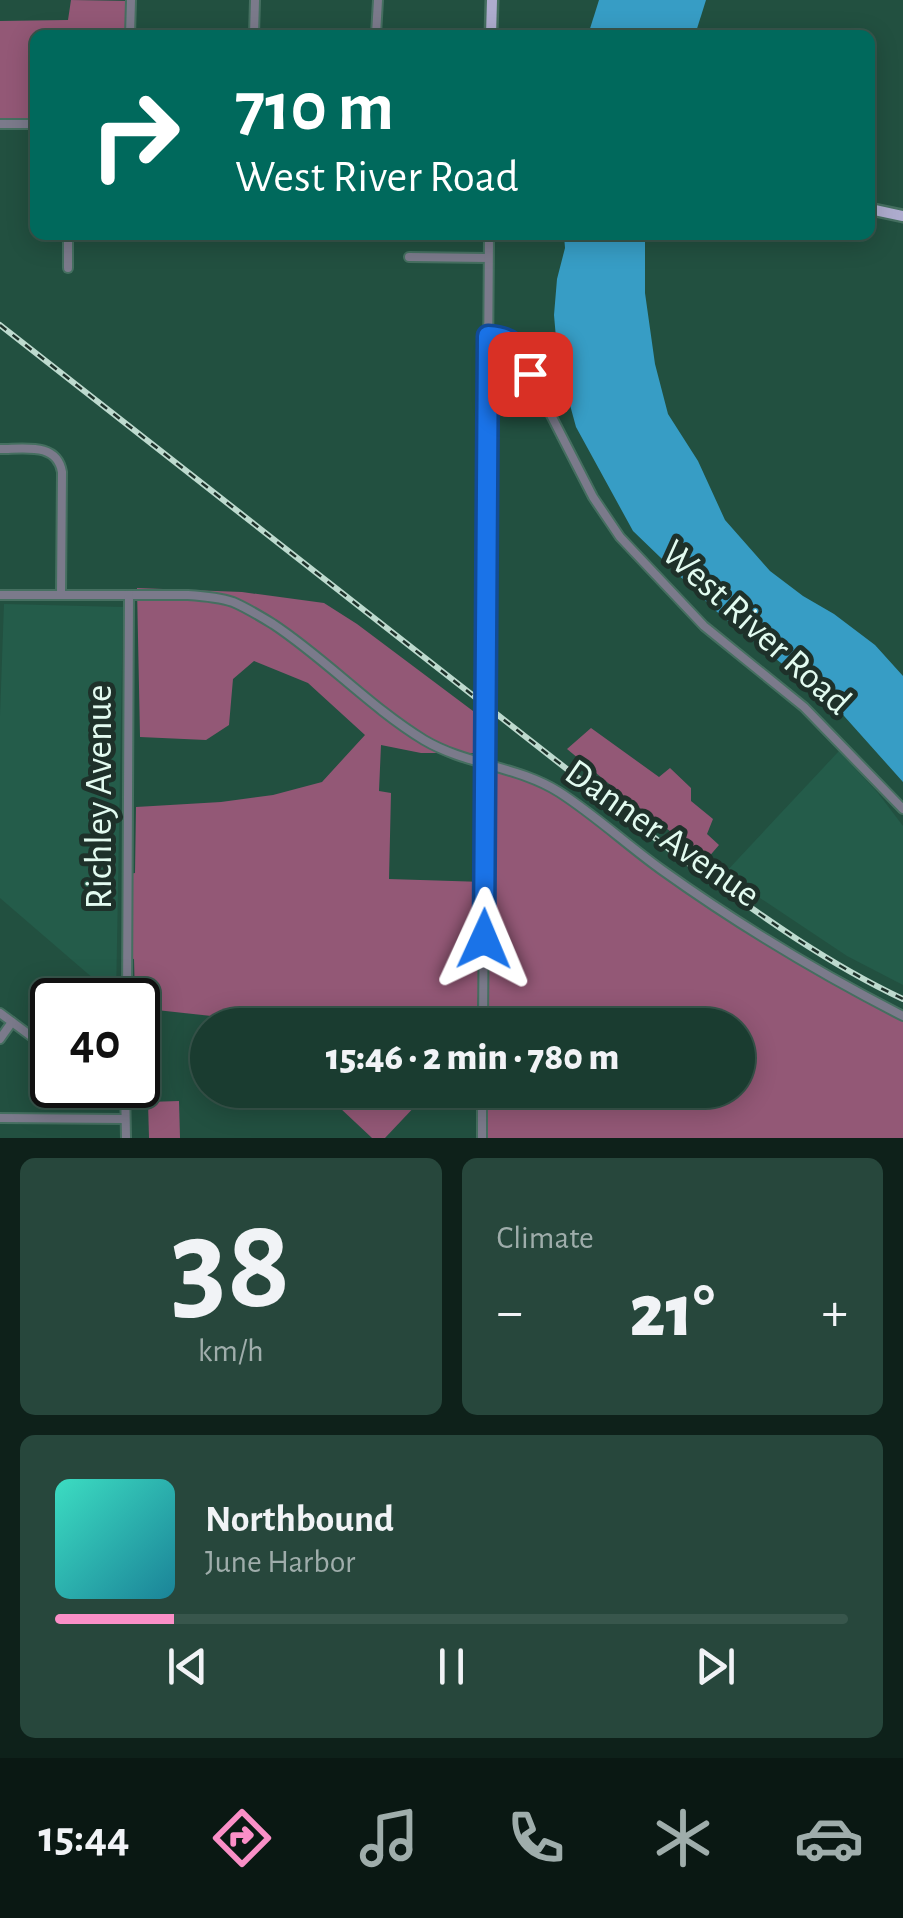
<!DOCTYPE html>
<html lang="en">
<head>
<meta charset="utf-8">
<style>
  body { margin:0; font-family:"Alegreya Sans",sans-serif; background:#27473c; color:#f1f3f6; height:100vh; display:flex; flex-direction:column; font-size:38px; white-space:nowrap }
  * { box-sizing:border-box; margin:0 }
  p { font-size:32px; color:#9fadab }
  .icon { flex:none; width:55px; height:55px; fill:none; stroke:currentColor; stroke-width:2; stroke-linecap:round; stroke-linejoin:round }
  .map { position:relative; height:1138px; overflow:hidden }
  .drawer { display:flex; flex-direction:column; gap:20px; padding:20px; background:#0e211a; flex:1 }
  .drawer>* { flex:none }
  .banner { position:absolute; left:30px; top:30px; width:845px; height:210px; border-radius:15px; box-shadow:0 5px 25px #0003,0 0 0 2px #38564c; background:#00695c; color:#fff; overflow:hidden }
  .speed { position:absolute; left:30px; top:978px; display:flex; gap:20px; font-size:50px; font-weight:700; text-align:center }
  .speed>* { display:grid; place-content:center; width:130px; height:130px; border-radius:50%; background:#1a3c30; box-shadow:0 5px 25px #0003,0 0 0 2px #38564c; line-height:1 }
  .speed .limit { border:5px solid #111; border-radius:15px; background:#fff; color:#111 }
  .pin { position:absolute; display:grid; place-items:center; width:85px; height:85px; color:#fff; margin:-42px; border-radius:20px; box-shadow:0 5px 15px #0006 }
  .me { position:absolute; width:110px; margin:-55px; rotate:1deg; stroke-linejoin:round; filter:drop-shadow(0 0 8px #0008) }
  .turn { display:flex; align-items:center; gap:35px; height:210px; padding:0 40px; font-size:45px }
  .turn .icon { width:130px; height:130px; stroke-width:2.5 }
  .turn b { display:block; font-size:70px; line-height:85px }
  .big { font-size:75px; font-weight:800; line-height:1.1 }
  .drawer .widget { flex:1; display:flex; flex-direction:column; justify-content:center; gap:15px; min-width:0; padding:0 35px; border-radius:15px; background:#27473c }
  .drawer .dial { align-items:center; gap:0 }
  .dial b { font-size:130px; line-height:1 }
  .song { display:flex; align-items:center; gap:30px }
  .cover { width:120px; height:120px; border-radius:15px; background:linear-gradient(135deg,hsl(170 70% 55%),hsl(190 70% 35%)) }
  .played { height:10px; border-radius:5px; background:linear-gradient(90deg,#fa8fc7 15%,#38564c 15%) }
  .keys { display:flex; justify-content:space-around; direction:ltr }
  .heat { display:flex; justify-content:space-between; align-items:center; font-size:55px; direction:ltr }
  .drawer .tiles { flex:1; display:grid; gap:20px; grid-template-columns:1fr 1fr }
  .widget:last-child { grid-column:span 2 }
  .trip { position:absolute; left:190px; top:1008px; width:565px; height:100px; border-radius:50px; background:#1a3c30; box-shadow:0 5px 25px #0003,0 0 0 2px #38564c; font-weight:800; line-height:100px; text-align:center }
  .tabs { display:flex; height:160px; justify-content:space-around; align-items:center; background:#0a1813; color:#9fadab }
  .tabs .icon { width:70px; height:70px }
  .tabs .current { color:#fa8fc7 }
  .tabs b { font-size:45px; color:#f1f3f6 }
  .map>svg:first-child { display:block }
</style>
</head>
<body>
<div class="map">
<svg width="903" height="1138" viewBox="0 0 903 1138">
  <rect width="100%" height="100%" fill="#225040"/>
  <g fill="#245c4a">
    <polygon points="4,604 123,607 116,998 0,898 0,716"/>
    <polygon points="839,751 878,793 903,826 903,985 847,956 724,874"/>
  </g>
  <g fill="#935876">
    <polygon points="71,0 131,1 130,35 35,35 35,124 0,124 0,21 68,20"/>
    <polygon points="137,588 242,592 324,603 357,624 473,711 474,753 421,753 381,745 379,791 391,793 389,879 484,882 486,765 550,787 692,891 903,1016 903,1138 482,1138 482,1090 738,1090 738,1025 483,1025 480,967 476,1025 263,1025 239,1019 138,1008 138,1000 135,1000 134,959 127,958 127,874 135,873 136,807 221,802 273,795 322,782 365,735 308,683 254,661 233,679 229,725 206,740 140,737"/>
    <polygon points="591,728 659,777 670,768 691,788 691,801 713,819 707,834 719,845 707,859 625,797 567,749"/>
    <polygon points="355,1090 404,1090 419,1102 385,1138 372,1138 339,1107"/>
    <polygon points="179,1101 180,1138 149,1138 148,1102"/>
  </g>
  <g fill="#379dc5">
    <polygon points="599,0 706,0 695,35 588,35"/>
    <polygon points="564,235 645,235 645,293 655,364 668,414 698,461 725,520 770,571 803,596 834,614 875,645 903,676 903,782 836,707 716,611 633,531 576,427 558,361 554,315 557,279 565,248"/>
  </g>
  <g fill="none" stroke-linecap="round" stroke-linejoin="round">
    <defs>
      <g id="minor">
        <polyline points="130,35 131,0"/>
        <polyline points="254,35 255,0"/>
        <polyline points="376,35 378,0"/>
        <polyline points="0,124 35,124"/>
        <polyline points="68,235 68,268"/>
        <polyline points="409,257 488,258"/>
        <polyline points="488,336 502,336 514,343 593,497 620,537 704,626 804,707 903,809"/>
        <path d="M0,449C24,449 57,442 62,472L61,595"/>
        <path d="M0,595H188C203,596 218,597 233,602C247,608 260,616 273,624C326,659 370,707 424,740C466,765 518,766 559,792C595,815 627,845 662,870C739,925 819,973 903,1016"/>
        <polyline points="127,1000 129,595"/>
        <polyline points="0,1013 35,1039 52,1046"/>
        <polyline points="483,1025 489,235"/>
        <polyline points="0,1039 12,1022"/>
        <polyline points="125,1085 126,1138"/>
        <polyline points="0,1118 125,1119"/>
        <polyline points="482,1138 482,1090"/>
      </g>
      <g id="major">
        <polyline points="491,35 492,0"/>
        <polyline points="870,209 903,216"/>
      </g>
    </defs>
    <use href="#minor" stroke="#456f60" stroke-width="12"/>
    <use href="#major" stroke="#456f60" stroke-width="15"/>
    <use href="#minor" stroke="#7b7a8b" stroke-width="8"/>
    <use href="#major" stroke="#aeacce" stroke-width="10"/>
    <defs>
      <path id="rail" d="M0,325L674,853C748,906 820,960 903,999"/>
    </defs>
    <use href="#rail" stroke="#bddace" stroke-width="6"/>
    <use href="#rail" stroke="#1e312a" stroke-width="2.5" stroke-dasharray="8" stroke-linecap="butt"/>
  </g>
  <g fill="none" stroke-linecap="round" stroke-linejoin="round">
    <defs>
      <path id="route" d="M484,939L488,336C519,338 517,350 530,374"/>
    </defs>
    <use href="#route" stroke="#114b97" stroke-width="25"/>
    <use href="#route" stroke="#1a73e8" stroke-width="18"/>
  </g>
  <g text-anchor="middle" dominant-baseline="central" stroke-width="10" stroke-linejoin="round" paint-order="stroke">
    <g font-size="38" fill="#e2fbf0" stroke="#1e312a">
      <text transform="translate(756 628) rotate(42)">West River Road</text>
      <text transform="translate(100 797) rotate(-90)">Richley Avenue</text>
      <text transform="translate(662 834) rotate(35)">Danner Avenue</text>
    </g>
  </g>
</svg>
<div class="speed"><div class="limit">40</div></div>
<div class="pin" style="left:530px;top:374px;background:#d93025"><svg class="icon" aria-label="arrive" viewBox="0 0 24 24"><path d="M6 21V4h12l-3 4 3 4H6"/></svg></div>
<svg class="me" style="left:484px;top:939px" viewBox="-20 -20 40 40"><path d="M0-17L14 15 0 8-14 15z" fill="#1a73e8" stroke="#fff" stroke-width="4"/></svg>
<div class="trip">15:46 · 2 min · 780 m</div>
<div class="banner">
<div class="turn"><svg class="icon" aria-label="right" viewBox="0 0 24 24"><path d="M7 20v-9h11M14 6l5 5-5 5"/></svg><div><b>710 m</b>West River Road</div></div>
</div>
</div>
<section class="drawer">
<div class="tiles">
<div class="widget dial"><b>38</b><p>km/h</p></div>
<div class="widget"><p>Climate</p>
<div class="heat"><a>−</a><b class="big">21°</b><a>+</a></div>
</div>
<div class="widget">
<div class="song"><i class="cover"></i><div><b>Northbound</b><p>June Harbor</p></div></div>
<div class="played"></div>
<div class="keys"><svg class="icon" aria-label="previous" viewBox="0 0 24 24"><path d="M18 5L8 12l10 7zM5 5v14"/></svg><svg class="icon" aria-label="pause" viewBox="0 0 24 24"><path d="M8 5v14M16 5v14"/></svg><svg class="icon" aria-label="next" viewBox="0 0 24 24"><path d="M6 5l10 7-10 7zM19 5v14"/></svg></div>
</div>
</div>
</section>
<nav class="tabs">
<b>15:44</b>
<svg class="icon current" aria-label="directions" viewBox="0 0 24 24"><path d="M12 3l9 9-9 9-9-9zM9 14v-3h6M13 9l2 2-2 2"/></svg>
<svg class="icon" aria-label="music" viewBox="0 0 24 24"><path d="M9 18V5l10-2v13"/><circle cx="6" cy="18" r="3"/><circle cx="16" cy="16" r="3"/></svg>
<svg class="icon" aria-label="phone" viewBox="0 0 24 24"><path d="M5 4h4l2 5-3 2q2 4 5 5l2-3 5 2v4C11 20 4 13 5 4z"/></svg>
<svg class="icon" aria-label="climate" viewBox="0 0 24 24"><path d="M12 3v18M4 7l16 10M4 17L20 7"/></svg>
<svg class="icon" aria-label="car" viewBox="0 0 24 24"><path d="M5 17H2v-5l4-1 3-4h7l3 4 3 1v5h-3M9 17h6M6 11h13"/><circle cx="7" cy="17" r="2"/><circle cx="17" cy="17" r="2"/></svg>
</nav>
</body>
</html>
